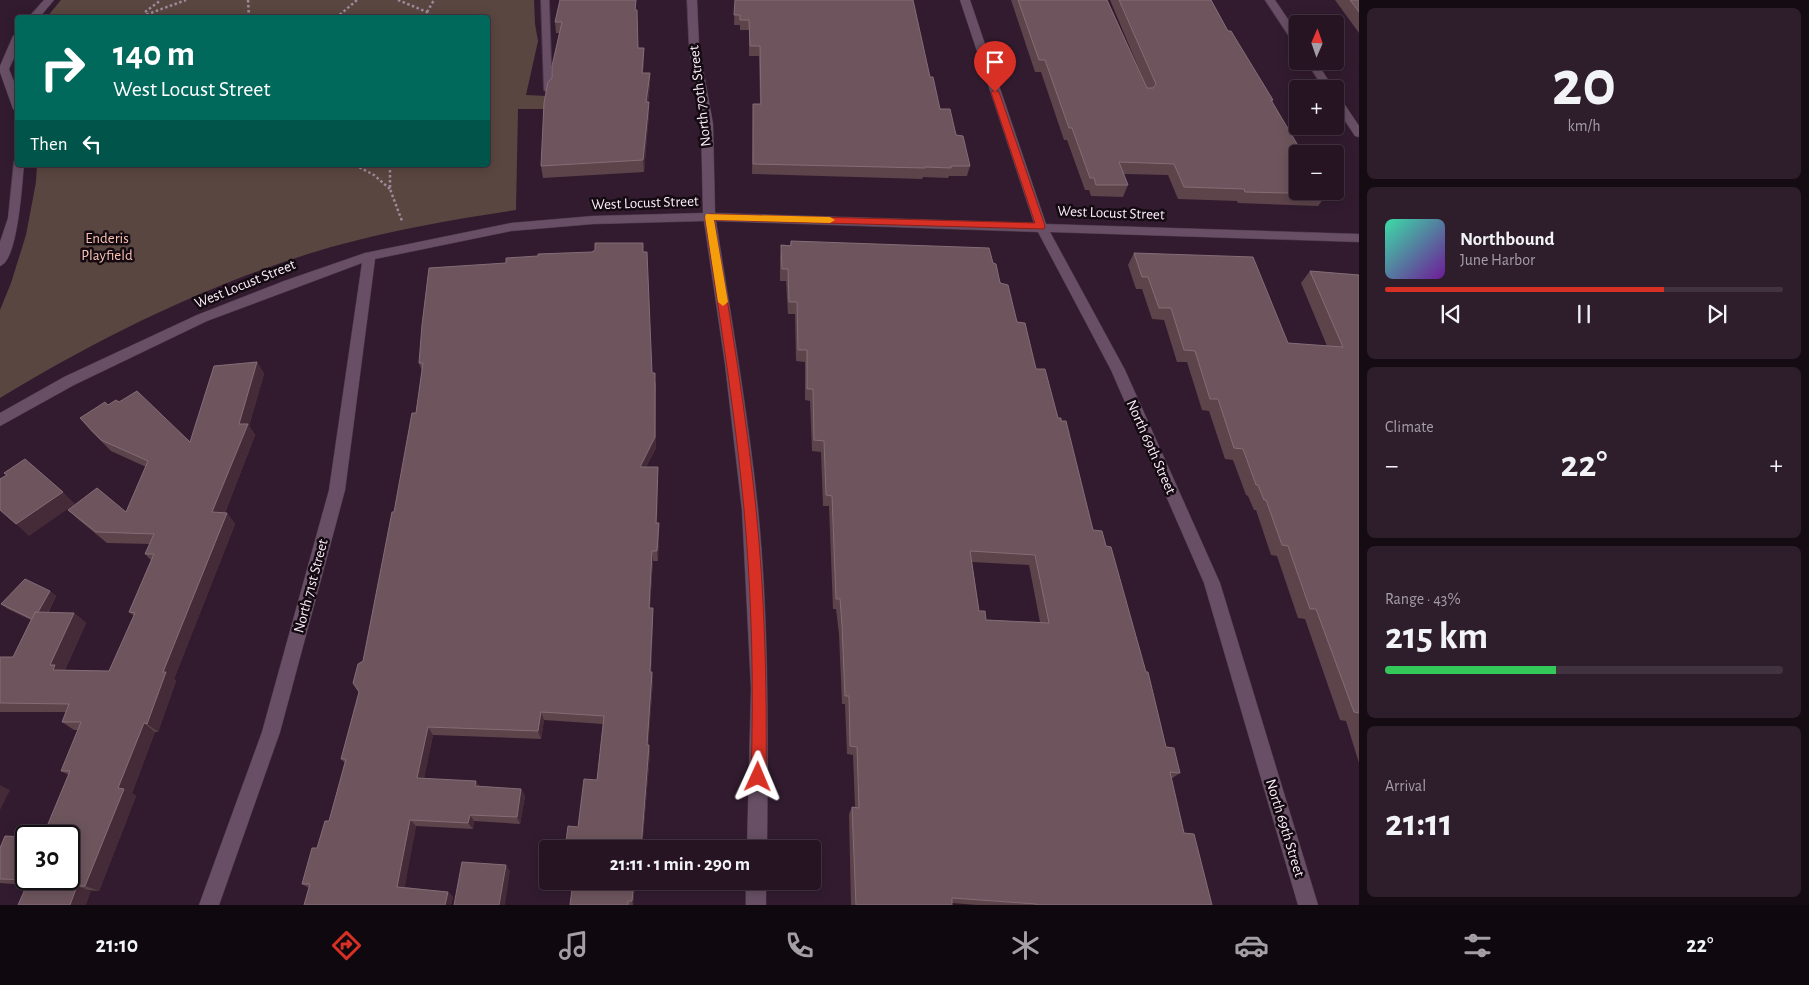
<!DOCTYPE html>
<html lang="en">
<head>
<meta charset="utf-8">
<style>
  body { margin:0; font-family:"Alegreya Sans",sans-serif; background:#2e1d2b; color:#f1f3f6; height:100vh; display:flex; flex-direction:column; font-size:19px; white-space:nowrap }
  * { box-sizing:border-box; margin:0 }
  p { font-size:16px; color:#a49ea6 }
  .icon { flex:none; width:28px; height:28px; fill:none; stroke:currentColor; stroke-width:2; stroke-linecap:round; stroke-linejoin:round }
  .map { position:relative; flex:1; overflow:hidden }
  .panel { display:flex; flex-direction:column; gap:8px; padding:8px; background:#150b13; width:450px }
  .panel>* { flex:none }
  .top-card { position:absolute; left:15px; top:15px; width:475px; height:152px; border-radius:5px; box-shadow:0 2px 12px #0003,0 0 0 1px #423341; background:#00695c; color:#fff; overflow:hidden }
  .needle { width:32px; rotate:2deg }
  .buttons { position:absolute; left:1289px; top:15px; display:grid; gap:10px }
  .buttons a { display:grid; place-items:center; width:55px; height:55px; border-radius:5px; background:#261423; box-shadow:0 2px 12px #0003,0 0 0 1px #423341; font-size:25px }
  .speed { position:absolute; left:15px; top:825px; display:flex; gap:10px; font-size:25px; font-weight:700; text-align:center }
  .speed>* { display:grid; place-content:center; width:65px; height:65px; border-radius:50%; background:#261423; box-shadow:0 2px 12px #0003,0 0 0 1px #423341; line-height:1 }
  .speed .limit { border:2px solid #111; border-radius:8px; background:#fff; color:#111 }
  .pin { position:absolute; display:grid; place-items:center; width:42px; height:42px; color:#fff; margin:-51px -21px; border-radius:50% 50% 50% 0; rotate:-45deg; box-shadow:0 0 5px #0007 }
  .pin .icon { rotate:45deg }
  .me { position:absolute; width:55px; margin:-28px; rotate:1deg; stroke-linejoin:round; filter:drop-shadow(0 0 4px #0008) }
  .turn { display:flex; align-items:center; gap:18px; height:105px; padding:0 15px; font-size:22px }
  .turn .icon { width:65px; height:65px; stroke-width:2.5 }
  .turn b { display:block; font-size:35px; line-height:42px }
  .then { display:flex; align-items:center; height:48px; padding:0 15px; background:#0003; gap:10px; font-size:19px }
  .big { font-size:38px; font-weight:600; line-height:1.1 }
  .panel .tile { flex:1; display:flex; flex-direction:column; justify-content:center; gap:8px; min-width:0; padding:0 18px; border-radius:8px; background:#2e1d2b }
  .panel .dial { align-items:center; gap:0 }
  .dial b { font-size:65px; line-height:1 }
  .song { display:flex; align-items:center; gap:15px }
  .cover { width:60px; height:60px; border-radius:8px; background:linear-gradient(135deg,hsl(160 70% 55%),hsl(280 70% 35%)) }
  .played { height:5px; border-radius:2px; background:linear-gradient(90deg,#d93025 70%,#423341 70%) }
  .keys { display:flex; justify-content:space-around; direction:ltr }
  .heat { display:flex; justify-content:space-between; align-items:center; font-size:28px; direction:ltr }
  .charge { height:8px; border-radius:4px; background:linear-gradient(90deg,#34c759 43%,#423341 0) }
  .trip { position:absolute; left:539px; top:840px; width:282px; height:50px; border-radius:5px; background:#261423; box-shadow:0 2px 12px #0003,0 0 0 1px #423341; font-weight:600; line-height:50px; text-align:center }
  .tabs { display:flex; height:80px; justify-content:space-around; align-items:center; background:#0f080e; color:#a49ea6 }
  .tabs .icon { width:35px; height:35px }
  .tabs .active { color:#d93025 }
  .tabs b { font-size:22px; color:#f1f3f6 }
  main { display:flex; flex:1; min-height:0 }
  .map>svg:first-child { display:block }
</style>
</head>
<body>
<main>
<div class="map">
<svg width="1359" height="905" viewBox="0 0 1359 905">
  <rect width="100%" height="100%" fill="#321b2f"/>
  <path fill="#5a4640" d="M61,0H534L535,24L538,41L526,95L547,96L544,109H518L516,210C454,219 392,230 331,247C214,281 104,335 0,398V310L11,283L26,235L36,182L37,165H488V18L47,17Z"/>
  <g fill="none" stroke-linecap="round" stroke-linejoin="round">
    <defs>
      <polygon id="service" points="541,0 549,0 552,90 548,93 544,90"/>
      <g id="minor">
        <polygon points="44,0 54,0 39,18 28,18"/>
        <path d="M687,0H697L699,46L713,124L715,213L1034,223L960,0H970L1046,224L1359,234V242L1050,232L1125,370L1220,583L1318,905H1298L1204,583L1111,370L1038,232L716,221C731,317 748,413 758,509C769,622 768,735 767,849H747L751,688L742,510L725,364L704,221L593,224L511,231L375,259L345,490L280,732L219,905H199L262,732L329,490L362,263L207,321L74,385L0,426V413L64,377L197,315L284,281L365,253L511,223L593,216L703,213L701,124L689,46Z"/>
        <polygon points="18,33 18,49 9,69 18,92 18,112 13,109 0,72 0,66 13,36"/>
        <path d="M14,161H18V165H24C22,183 18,261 0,266V242L8,218Z"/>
        <rect x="746" y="881" width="20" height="24"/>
      </g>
      <g id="tertiary">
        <polygon points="1265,0 1275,0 1298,34 1298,45 1294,44"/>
        <polygon points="1306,61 1316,61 1334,89 1324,89"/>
        <polygon points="1335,95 1339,96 1359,126 1359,137 1355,136 1335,106"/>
      </g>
    </defs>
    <use href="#service" stroke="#4b3849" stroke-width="2"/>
    <use href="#minor" stroke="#4b3849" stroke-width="1"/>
    <use href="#tertiary" stroke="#4b3849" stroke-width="1"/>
    <g stroke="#9e8b9b" stroke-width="2.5" stroke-dasharray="2.5 2.5" stroke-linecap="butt">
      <polyline points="248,0 249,18"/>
      <polyline points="398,0 427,12 434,18"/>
      <polyline points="145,12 161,0"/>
      <polyline points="427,12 434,0"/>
      <polyline points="137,18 186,0"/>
      <polyline points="336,18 357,0"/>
      <polyline points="355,165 374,175 390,189"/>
      <polyline points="390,165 390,189 402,221"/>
    </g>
    <use href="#service" fill="#684f65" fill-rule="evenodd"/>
    <use href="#minor" fill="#684f65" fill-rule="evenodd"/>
    <use href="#tertiary" fill="#684f65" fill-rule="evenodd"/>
  </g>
  <g fill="#5d434a" fill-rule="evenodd">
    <polygon points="560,0 635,0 638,48 644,48 644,59 643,73 650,73 650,85 648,102 649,102 649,113 644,172 543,178 541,166 552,78 560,33 556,33 555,22"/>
    <polygon points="735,0 930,77 940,109 956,135 970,166 967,176 949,176 948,178 923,177 922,179 752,174 753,104 760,104 759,56 749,56 749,30 740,30 740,25 734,25"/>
    <polygon points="1011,0 1107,0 1147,88 1110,0 1211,0 1228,31 1273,100 1272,102 1327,194 1318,206 1238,203 1237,201 1178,199 1168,175 1124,174 1128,185 1123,197 1091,196 1089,190 1085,190 1067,140 1064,140 1041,72 1035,72"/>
    <polygon points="1335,0 1359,0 1359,33"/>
    <path d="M791,241L993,263L1036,369L1058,418L1061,421L1093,530L1106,546L1166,747L1180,773L1171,779L1184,833L1212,905H977L952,903V905H851L849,814L852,807H855L853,755L847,754L845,704H842L839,634L836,609H833L829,506H823L821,452L812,451L810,401L805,400V362L796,361L795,314H788L786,281H780V257L781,245H790ZM972,562L1029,565L1040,622L986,620L979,611Z"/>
    <polygon points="643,252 652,373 656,384 656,448 646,467 658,467 657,523 659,523 659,534 658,561 653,561 650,608 653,608 653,618 651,672 652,672 653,680 648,745 649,745 650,753 642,849 565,849 578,827 597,780 603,724 544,720 541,739 433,735 424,778 480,787 521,789 525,796 520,824 474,821 473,829 416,826 404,887 448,892 453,897 451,905 304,905 309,888 302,884 329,821 345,763 341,759 359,692 363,661 416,413 422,371 419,363 506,263"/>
    <polygon points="1134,253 1288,343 1327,346 1301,283 1310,271 1359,275 1359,763 1346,721 1340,720 1305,619 1298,618 1277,556 1271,555 1256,510 1254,510 1248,496 1246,495 1233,460 1225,459 1209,411 1202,410 1187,362 1177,362 1164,320 1152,319 1142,289 1136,289 1128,265"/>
    <polygon points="257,362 264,374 249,426 255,435 225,513 227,513 235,524 174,679 176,681 158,732 155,732 132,793 136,796 99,891 0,883 0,848 26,879 69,775 61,771 78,730 74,730 62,722 66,712 0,712 0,657 13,657 31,620 8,609 1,604 50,591 56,596 48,613 74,613 86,623 65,670 109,671 134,616 129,612 151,560 145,554 150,544 107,543 79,520 68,510 126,512 146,467 111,451 90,430 80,418 108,405 119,402 190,442"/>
    <polygon points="573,881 642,881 642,884 635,883 633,905 570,905"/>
  </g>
  <g fill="#452b37">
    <polygon points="644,48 644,59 642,85 642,73"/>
    <polygon points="650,73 650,85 646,113 646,102"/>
    <polygon points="649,102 649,113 644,172 643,160"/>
    <polygon points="257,362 264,374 249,426 255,435 221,523 212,512 239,424"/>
    <polygon points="655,373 656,448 640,478 640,467"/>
    <polygon points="658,467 658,478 657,534 656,523"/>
    <polygon points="63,492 75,504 29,536 16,524"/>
    <polygon points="227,513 235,524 174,679 176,681 158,732 147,724 163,672"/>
    <polygon points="659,523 659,534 658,561 657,551"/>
    <polygon points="652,551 653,561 649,618 649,608"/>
    <polygon points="50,591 56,596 41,625 34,620"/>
    <polygon points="653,608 653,618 651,680 650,672"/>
    <polygon points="74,613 86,623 64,672 53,670 50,665"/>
    <polygon points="652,672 653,680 648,753 647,745"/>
    <polygon points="541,712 544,720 541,739 538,731"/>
    <polygon points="144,723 155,732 132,793 136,796 99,891 85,886 118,788"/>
    <polygon points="428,727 433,735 423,785 417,778"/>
    <polygon points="649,745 650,753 642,849 641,849"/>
    <polygon points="476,781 481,788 475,786"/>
    <polygon points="0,785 10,790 0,810"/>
    <polygon points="521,789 525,796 520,824 517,817"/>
    <polygon points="470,815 474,821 473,829 468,823"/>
    <polygon points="410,820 416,826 404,892 397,887"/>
    <polygon points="506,865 510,871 505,905 499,905"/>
    <polygon points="634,881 635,881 635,883 633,905 632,901"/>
    <polygon points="77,886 91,891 86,905 70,905"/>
    <polygon points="448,892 453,897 451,905 445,905"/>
  </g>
  <g fill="#6e555d" stroke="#846d76" fill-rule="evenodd">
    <polygon points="560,0 636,0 635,10 637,10 638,48 644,48 642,73 650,73 646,102 649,102 643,160 541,166 544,103 548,82 552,78 552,66 562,22 555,22"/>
    <polygon points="735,0 913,0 930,77 933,77 940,109 950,109 956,135 963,136 970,166 951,166 951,168 925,167 925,168 753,164 753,104 761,104 760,46 750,46 749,20 740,20 740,15 734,15"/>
    <polygon points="1018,0 1107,0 1147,88 1153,88 1156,84 1119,0 1211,0 1228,31 1231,31 1273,100 1271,100 1303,154 1298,154 1298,191 1325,191 1327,194 1245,192 1244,189 1184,187 1174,164 1119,162 1128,185 1096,185 1094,178 1090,178 1072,128 1069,128 1045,60 1039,60"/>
    <polygon points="1350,0 1359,0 1359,12"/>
    <path d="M791,241L989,248L993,263L996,264L1000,283L1008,285L1017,322L1025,323L1036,369H1045L1058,418H1061V421H1066L1093,530L1102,531L1106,546L1111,547L1146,672H1148L1166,747L1174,748L1180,773L1170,772L1184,833L1194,834L1212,905H1036V904L952,898V905H856L852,807L859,808L857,747L850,746L849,696H845L842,625L840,599H836L832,496L826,495L824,441L814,440L813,389H807V350H798L797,302H789L788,269H782L781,245L791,246ZM970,551L1035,555L1049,623L986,620L985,611H979Z"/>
    <polygon points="595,243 643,243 643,252 647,252 652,373 655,373 655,437 640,467 658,467 656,523 659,523 657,551 652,551 649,608 653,608 650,672 652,672 647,745 649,745 641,849 565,849 568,826 578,827 584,779 597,780 604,716 541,712 538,731 428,727 417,778 476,781 475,786 521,789 517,817 470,815 468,823 410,820 397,887 448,892 445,905 304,905 310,884 302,884 312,848 317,848 325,821 329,821 346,759 341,759 359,692 353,683 358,664 363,661 392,512 394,512 412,413 416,413 423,363 419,363 422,325 429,268 506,263 506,258 538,256 538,254 592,252 595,250"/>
    <polygon points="1134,253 1253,257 1288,343 1343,347 1310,271 1359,275 1359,713 1354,712 1316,609 1310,609 1288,546 1282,545 1266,500 1264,500 1258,485 1256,485 1243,449 1234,448 1218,399 1210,399 1195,351 1184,350 1171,308 1159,308 1148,277 1142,277"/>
    <polygon points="257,362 239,424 248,424 212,512 227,513 163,672 166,672 147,724 144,723 118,788 124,789 85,886 77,886 70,905 18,905 29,880 0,879 0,848 5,836 26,837 26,879 69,879 69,836 43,836 70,771 61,771 81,722 62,722 69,704 0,703 0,657 13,657 35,612 74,613 50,665 55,665 53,670 109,671 135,613 129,612 154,554 145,554 154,534 96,532 68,510 97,488 126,512 148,461 101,440 80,418 105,402 108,405 116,400 119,402 137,391 190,442 214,366"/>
    <polygon points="25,459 63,492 16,524 0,510 0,479 7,475 4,473"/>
    <polygon points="25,579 50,591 38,612 35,612 32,619 1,604"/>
    <polygon points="462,862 506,865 499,905 454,905"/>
    <polygon points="573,881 634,881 632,901 628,901 628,905 570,905"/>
  </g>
  <path fill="#d93025" stroke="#8d1f18" d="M995,90L999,92L1045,226L1044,229L714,220C730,316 746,412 756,509C765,598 767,688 766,777L764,782L758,785L753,782L751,777C754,688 752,598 744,509C735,411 719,314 705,217L709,214L1035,223L991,92Z"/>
  <polygon fill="#f59e0b" points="706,214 830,217 835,220 830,223 714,220 728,302 723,306 718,302 705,217"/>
  <g text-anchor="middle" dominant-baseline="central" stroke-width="5" stroke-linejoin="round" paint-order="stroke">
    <g font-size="15" fill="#fcedfa" stroke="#140a12">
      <text transform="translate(700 96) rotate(-97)">North 70th Street</text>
      <text transform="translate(645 203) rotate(-2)">West Locust Street</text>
      <text transform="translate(1111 213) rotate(2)">West Locust Street</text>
      <text transform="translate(245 284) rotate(-22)">West Locust Street</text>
      <text transform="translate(1151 447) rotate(66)">North 69th Street</text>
      <text transform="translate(311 586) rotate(-75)">North 71st Street</text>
      <text transform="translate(1285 828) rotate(73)">North 69th Street</text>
    </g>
    <g font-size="15" fill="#fac1b0" stroke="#140a12">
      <text x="107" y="238">Enderis<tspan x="107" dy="17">Playfield</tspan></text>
    </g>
  </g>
</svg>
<div class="buttons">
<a><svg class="needle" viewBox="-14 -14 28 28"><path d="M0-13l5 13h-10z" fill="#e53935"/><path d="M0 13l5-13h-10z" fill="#a49ea6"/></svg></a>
<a>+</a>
<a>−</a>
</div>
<div class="speed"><div class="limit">30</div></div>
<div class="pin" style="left:995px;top:92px;background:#d93025"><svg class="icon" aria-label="arrive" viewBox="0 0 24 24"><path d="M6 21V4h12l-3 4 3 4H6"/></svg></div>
<svg class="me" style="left:758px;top:777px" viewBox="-20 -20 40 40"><path d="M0-17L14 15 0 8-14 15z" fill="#d93025" stroke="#fff" stroke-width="4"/></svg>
<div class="trip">21:11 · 1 min · 290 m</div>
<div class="top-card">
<div class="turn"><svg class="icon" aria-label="right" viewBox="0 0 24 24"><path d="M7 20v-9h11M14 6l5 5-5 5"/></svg><div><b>140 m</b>West Locust Street</div></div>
<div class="then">Then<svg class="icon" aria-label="left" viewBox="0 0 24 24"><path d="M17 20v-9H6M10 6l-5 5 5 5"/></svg></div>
</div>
</div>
<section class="panel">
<div class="tile dial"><b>20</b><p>km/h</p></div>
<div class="tile">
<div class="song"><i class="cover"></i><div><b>Northbound</b><p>June Harbor</p></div></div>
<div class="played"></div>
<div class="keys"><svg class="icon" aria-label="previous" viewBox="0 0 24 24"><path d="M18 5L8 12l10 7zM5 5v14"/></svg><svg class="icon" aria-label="pause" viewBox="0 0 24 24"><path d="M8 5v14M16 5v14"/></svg><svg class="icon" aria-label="next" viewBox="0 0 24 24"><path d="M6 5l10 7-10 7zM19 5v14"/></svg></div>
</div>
<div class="tile"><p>Climate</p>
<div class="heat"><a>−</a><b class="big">22°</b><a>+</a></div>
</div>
<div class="tile"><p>Range · 43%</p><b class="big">215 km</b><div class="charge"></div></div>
<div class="tile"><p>Arrival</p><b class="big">21:11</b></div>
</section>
</main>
<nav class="tabs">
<b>21:10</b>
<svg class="icon active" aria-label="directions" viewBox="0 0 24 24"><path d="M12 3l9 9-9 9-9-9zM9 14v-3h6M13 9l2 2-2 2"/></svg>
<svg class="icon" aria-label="music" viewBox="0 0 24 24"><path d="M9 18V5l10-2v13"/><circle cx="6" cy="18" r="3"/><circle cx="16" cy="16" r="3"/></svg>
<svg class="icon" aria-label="phone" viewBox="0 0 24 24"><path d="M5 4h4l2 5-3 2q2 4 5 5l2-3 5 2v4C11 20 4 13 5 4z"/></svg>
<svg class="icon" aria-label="climate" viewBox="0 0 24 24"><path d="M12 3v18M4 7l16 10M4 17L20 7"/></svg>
<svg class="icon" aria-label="car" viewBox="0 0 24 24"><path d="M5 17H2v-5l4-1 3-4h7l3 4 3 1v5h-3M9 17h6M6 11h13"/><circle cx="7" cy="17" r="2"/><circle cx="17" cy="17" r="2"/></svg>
<svg class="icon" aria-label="filters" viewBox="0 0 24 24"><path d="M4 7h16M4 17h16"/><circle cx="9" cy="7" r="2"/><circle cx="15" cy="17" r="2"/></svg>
<b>22°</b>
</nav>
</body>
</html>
